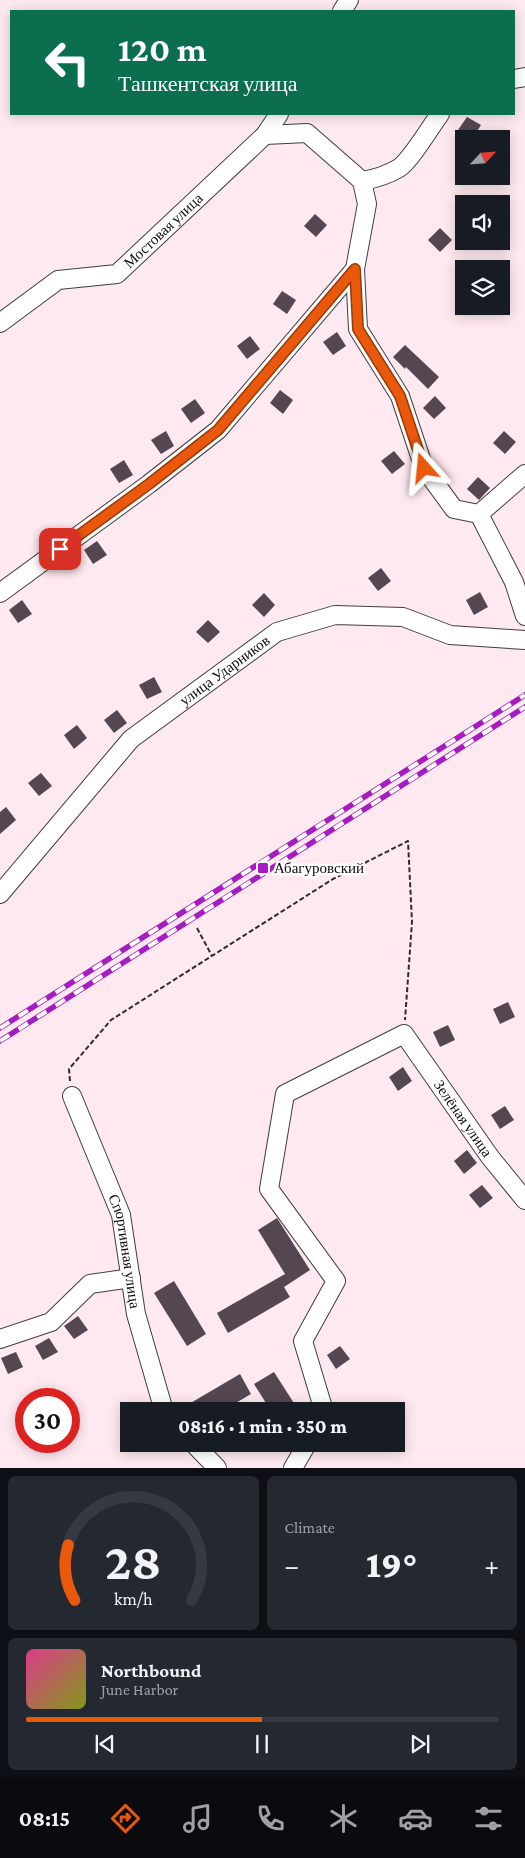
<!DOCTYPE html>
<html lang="en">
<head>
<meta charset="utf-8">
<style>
  body { margin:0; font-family:"Crimson Pro",serif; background:#242831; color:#f1f3f6; height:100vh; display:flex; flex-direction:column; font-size:19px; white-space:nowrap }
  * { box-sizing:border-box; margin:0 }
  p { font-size:16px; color:#9ea1a6 }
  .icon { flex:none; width:28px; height:28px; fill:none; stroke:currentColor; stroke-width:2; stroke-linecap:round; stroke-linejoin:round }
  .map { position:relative; height:1468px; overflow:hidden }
  .panel { display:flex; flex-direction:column; gap:8px; padding:8px; background:#0d0f14; flex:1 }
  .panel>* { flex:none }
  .top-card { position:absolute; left:10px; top:10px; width:505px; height:105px; border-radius:0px; box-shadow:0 2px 12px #0003; background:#0b6e4f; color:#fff; overflow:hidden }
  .needle { width:32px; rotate:64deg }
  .controls { position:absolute; left:455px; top:130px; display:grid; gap:10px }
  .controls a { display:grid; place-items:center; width:55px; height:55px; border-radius:0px; background:#171b24; box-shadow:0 2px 12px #0003; font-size:25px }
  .speed { position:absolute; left:15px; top:1388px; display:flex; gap:10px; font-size:25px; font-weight:700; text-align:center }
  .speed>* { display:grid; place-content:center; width:65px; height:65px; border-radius:50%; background:#171b24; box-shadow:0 2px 12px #0003; line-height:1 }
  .speed .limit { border:8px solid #d22; background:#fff; color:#111 }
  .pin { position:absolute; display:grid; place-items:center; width:42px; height:42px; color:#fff; margin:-21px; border-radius:10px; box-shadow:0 2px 8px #0006 }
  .me { position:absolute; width:55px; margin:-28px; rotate:342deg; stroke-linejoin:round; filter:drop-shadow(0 0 4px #0008) }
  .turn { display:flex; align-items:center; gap:18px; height:105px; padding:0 25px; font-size:22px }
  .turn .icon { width:65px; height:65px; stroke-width:2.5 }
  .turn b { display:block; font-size:35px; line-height:42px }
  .big { font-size:38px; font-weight:800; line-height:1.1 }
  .panel .tile { flex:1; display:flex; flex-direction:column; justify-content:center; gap:8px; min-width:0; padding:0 18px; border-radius:8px; background:#242831 }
  .panel .dial { align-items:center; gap:0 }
  .dial svg { height:130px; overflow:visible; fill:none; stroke:#363941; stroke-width:7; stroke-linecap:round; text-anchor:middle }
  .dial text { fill:#f1f3f6; stroke:none }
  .song { display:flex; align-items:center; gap:15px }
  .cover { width:60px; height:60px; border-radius:8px; background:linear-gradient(135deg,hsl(330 70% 55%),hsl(70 70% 35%)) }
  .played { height:5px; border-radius:2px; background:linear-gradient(90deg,#ea580c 50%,#363941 50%) }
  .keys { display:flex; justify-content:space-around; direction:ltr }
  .heat { display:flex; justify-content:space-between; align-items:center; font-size:28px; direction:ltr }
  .panel .tiles { flex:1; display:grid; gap:8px; grid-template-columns:1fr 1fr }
  .tile:last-child { grid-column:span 2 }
  .trip { position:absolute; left:120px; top:1402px; width:285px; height:50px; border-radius:0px; background:#171b24; box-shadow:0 2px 12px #0003; font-weight:800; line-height:50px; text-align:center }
  .menu { display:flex; height:80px; justify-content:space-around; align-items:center; background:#090b0e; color:#9ea1a6 }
  .menu .icon { width:35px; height:35px }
  .menu .current { color:#ea580c }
  .menu b { font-size:22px; color:#f1f3f6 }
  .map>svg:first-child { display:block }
</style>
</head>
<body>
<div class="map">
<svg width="525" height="1468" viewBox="0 0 525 1468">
  <rect width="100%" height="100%" fill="#ffe9f0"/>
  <g fill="#544751">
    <polygon points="467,117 481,125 472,139 458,130"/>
    <polygon points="315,214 327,225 316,237 304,226"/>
    <polygon points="440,228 452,240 440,252 428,240"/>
    <polygon points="282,291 296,300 287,314 273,304"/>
    <polygon points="337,332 346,346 333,355 323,342"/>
    <polygon points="250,336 260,349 247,359 237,346"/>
    <polygon points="405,345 439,377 428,389 406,367 405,369 393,357"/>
    <polygon points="280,390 293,400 283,414 270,403"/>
    <polygon points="435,396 446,408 434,419 423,408"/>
    <polygon points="195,399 205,413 191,423 181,409"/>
    <polygon points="166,431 174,446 161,454 151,440"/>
    <polygon points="504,431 516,442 505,454 493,443"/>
    <polygon points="394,451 405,464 392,474 381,461"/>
    <polygon points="124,460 133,475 119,483 110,469"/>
    <polygon points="478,477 490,488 479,500 467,489"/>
    <polygon points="97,541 107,555 93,564 84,550"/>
    <polygon points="381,568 391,581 378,591 368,578"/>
    <polygon points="480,592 488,607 474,615 466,600"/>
    <polygon points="264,593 275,605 264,617 252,605"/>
    <polygon points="22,600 32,614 18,623 9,610"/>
    <polygon points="208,620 220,632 208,643 196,632"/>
    <polygon points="154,677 162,692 147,699 139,685"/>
    <polygon points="117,710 127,723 114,733 104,720"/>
    <polygon points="77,725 87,738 74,749 64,735"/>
    <polygon points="41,773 52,786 39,796 28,783"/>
    <polygon points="6,807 16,820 0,834 0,812"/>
    <polygon points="508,1002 515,1017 500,1024 493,1009"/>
    <polygon points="448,1025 455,1040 440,1047 433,1032"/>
    <polygon points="403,1067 412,1081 398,1091 389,1077"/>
    <polygon points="505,1106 514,1120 500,1129 491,1115"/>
    <polygon points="467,1150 477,1163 464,1174 454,1161"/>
    <polygon points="482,1185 493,1198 480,1208 469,1195"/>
    <polygon points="277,1218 310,1270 284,1287 290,1297 228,1333 217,1313 285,1274 258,1230"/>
    <polygon points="174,1281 206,1334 187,1346 154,1293"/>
    <polygon points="78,1316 88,1330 74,1339 64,1326"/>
    <polygon points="49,1338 58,1352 43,1360 35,1346"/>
    <polygon points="340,1346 350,1359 336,1369 327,1355"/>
    <polygon points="16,1352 23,1367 8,1374 1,1358"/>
    <polygon points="274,1372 299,1411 271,1411 254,1384"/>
    <polygon points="240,1374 251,1394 222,1411 177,1411"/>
  </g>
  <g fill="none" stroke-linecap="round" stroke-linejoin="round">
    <defs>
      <g id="minor">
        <polyline points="342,11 349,0"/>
        <polyline points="514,79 525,77"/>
        <path d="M440,114C431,126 411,160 399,168C389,174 374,179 362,181L367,204L355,269L358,329L400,396L424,468L454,509L479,514"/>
        <polyline points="265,135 307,133 362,181"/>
        <path id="s1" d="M0,323L58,280L117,274L265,135L279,114"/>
        <polyline points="525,474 479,514 514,582 525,616"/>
        <polyline points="0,593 149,484 218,430 355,269"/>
        <path id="s2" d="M0,894L131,739L277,632L335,615L403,617L450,635L525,640"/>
        <path id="s3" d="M72,1096L121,1215L136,1314L164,1411"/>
        <polyline points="0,1339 51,1322 90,1284 131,1278"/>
        <path id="s4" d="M324,1411L303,1341L336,1281L269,1189L285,1094L404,1034L490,1157L525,1200"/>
        <polyline points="194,1444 217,1468"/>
        <polyline points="293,1468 307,1444"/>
      </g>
    </defs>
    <use href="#minor" stroke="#3e3e3e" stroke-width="20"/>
    <g stroke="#2d2d2d" stroke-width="2" stroke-dasharray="5 2.5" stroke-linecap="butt">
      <polyline points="197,928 212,956"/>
      <polyline points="70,1081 69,1069 111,1020 333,879 408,841 412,922 405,1020"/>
    </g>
    <use href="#minor" stroke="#fff" stroke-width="18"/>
    <defs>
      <g id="rail">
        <polyline points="0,1028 525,695"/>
        <polyline points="0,1041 525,707"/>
      </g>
    </defs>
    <use href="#rail" stroke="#a51cc3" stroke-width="5.5"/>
    <use href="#rail" stroke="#fff" stroke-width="4" stroke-dasharray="11" stroke-linecap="butt"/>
  </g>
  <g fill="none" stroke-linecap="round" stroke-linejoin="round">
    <defs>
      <polyline id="route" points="60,549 149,484 218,430 355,269 358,329 400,396 424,468"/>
    </defs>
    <use href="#route" stroke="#983908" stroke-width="12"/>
    <use href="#route" stroke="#ea580c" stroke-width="9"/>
  </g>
  <rect fill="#a51cc3" stroke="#fff" stroke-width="2" x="257" y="862" width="12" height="12" rx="2.5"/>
  <g text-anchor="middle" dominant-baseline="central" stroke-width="5" stroke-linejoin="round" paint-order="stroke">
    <g font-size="15" fill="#0b0b0b" stroke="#fff">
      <text stroke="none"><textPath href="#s1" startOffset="195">Мостовая улица</textPath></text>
      <text stroke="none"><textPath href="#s2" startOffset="319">улица Ударников</textPath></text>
      <text stroke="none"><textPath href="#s4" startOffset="588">Зелёная улица</textPath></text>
      <text stroke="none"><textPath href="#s3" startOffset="165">Спортивная улица</textPath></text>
    </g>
    <g font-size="15" fill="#0b0b0b" stroke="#fff" text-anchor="start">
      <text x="274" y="868">Абагуровский</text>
    </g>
  </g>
</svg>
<div class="controls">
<a><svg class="needle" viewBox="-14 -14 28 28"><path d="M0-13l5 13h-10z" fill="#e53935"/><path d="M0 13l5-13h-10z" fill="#9ea1a6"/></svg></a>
<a><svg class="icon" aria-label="sound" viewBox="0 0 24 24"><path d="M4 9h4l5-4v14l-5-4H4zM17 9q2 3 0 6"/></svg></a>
<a><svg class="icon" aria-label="layers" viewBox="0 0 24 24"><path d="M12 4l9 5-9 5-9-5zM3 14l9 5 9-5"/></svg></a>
</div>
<div class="speed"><div class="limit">30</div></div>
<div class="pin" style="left:60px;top:549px;background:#d93025"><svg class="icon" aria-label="arrive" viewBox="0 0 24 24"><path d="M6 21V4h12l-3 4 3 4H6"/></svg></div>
<svg class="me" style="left:424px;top:468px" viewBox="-20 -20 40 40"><path d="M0-17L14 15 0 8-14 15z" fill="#ea580c" stroke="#fff" stroke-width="4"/></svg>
<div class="trip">08:16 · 1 min · 350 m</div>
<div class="top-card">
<div class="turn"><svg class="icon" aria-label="left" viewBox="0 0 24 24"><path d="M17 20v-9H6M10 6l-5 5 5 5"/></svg><div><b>120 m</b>Ташкентская улица</div></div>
</div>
</div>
<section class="panel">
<div class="tiles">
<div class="tile dial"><svg viewBox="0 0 100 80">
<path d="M14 69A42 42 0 1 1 86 69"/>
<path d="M14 69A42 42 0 0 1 10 35" stroke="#ea580c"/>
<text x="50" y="56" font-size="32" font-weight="700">28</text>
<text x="50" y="72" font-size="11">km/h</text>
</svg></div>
<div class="tile"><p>Climate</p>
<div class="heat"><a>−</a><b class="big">19°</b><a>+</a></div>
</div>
<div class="tile">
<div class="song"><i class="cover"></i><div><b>Northbound</b><p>June Harbor</p></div></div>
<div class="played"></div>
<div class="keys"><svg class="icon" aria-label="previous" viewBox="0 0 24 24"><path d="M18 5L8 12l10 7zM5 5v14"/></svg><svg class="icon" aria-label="pause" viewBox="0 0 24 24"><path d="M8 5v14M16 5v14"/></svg><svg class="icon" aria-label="next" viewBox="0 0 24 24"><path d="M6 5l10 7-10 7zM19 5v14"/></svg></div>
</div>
</div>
</section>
<nav class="menu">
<b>08:15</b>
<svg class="icon current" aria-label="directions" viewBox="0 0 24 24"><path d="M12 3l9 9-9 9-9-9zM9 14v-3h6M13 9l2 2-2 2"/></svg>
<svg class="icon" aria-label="music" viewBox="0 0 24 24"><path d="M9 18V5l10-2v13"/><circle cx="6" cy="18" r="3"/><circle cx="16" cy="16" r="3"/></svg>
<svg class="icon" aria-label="phone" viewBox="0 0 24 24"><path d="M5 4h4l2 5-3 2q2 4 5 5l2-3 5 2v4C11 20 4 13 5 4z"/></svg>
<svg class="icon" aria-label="climate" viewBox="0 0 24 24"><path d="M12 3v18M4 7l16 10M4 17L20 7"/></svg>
<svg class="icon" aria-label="car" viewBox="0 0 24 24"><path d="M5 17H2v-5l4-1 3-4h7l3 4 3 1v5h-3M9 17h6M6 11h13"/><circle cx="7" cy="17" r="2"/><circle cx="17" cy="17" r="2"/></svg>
<svg class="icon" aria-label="filters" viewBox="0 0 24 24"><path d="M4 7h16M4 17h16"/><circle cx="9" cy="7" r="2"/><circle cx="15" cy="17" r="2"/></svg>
</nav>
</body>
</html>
